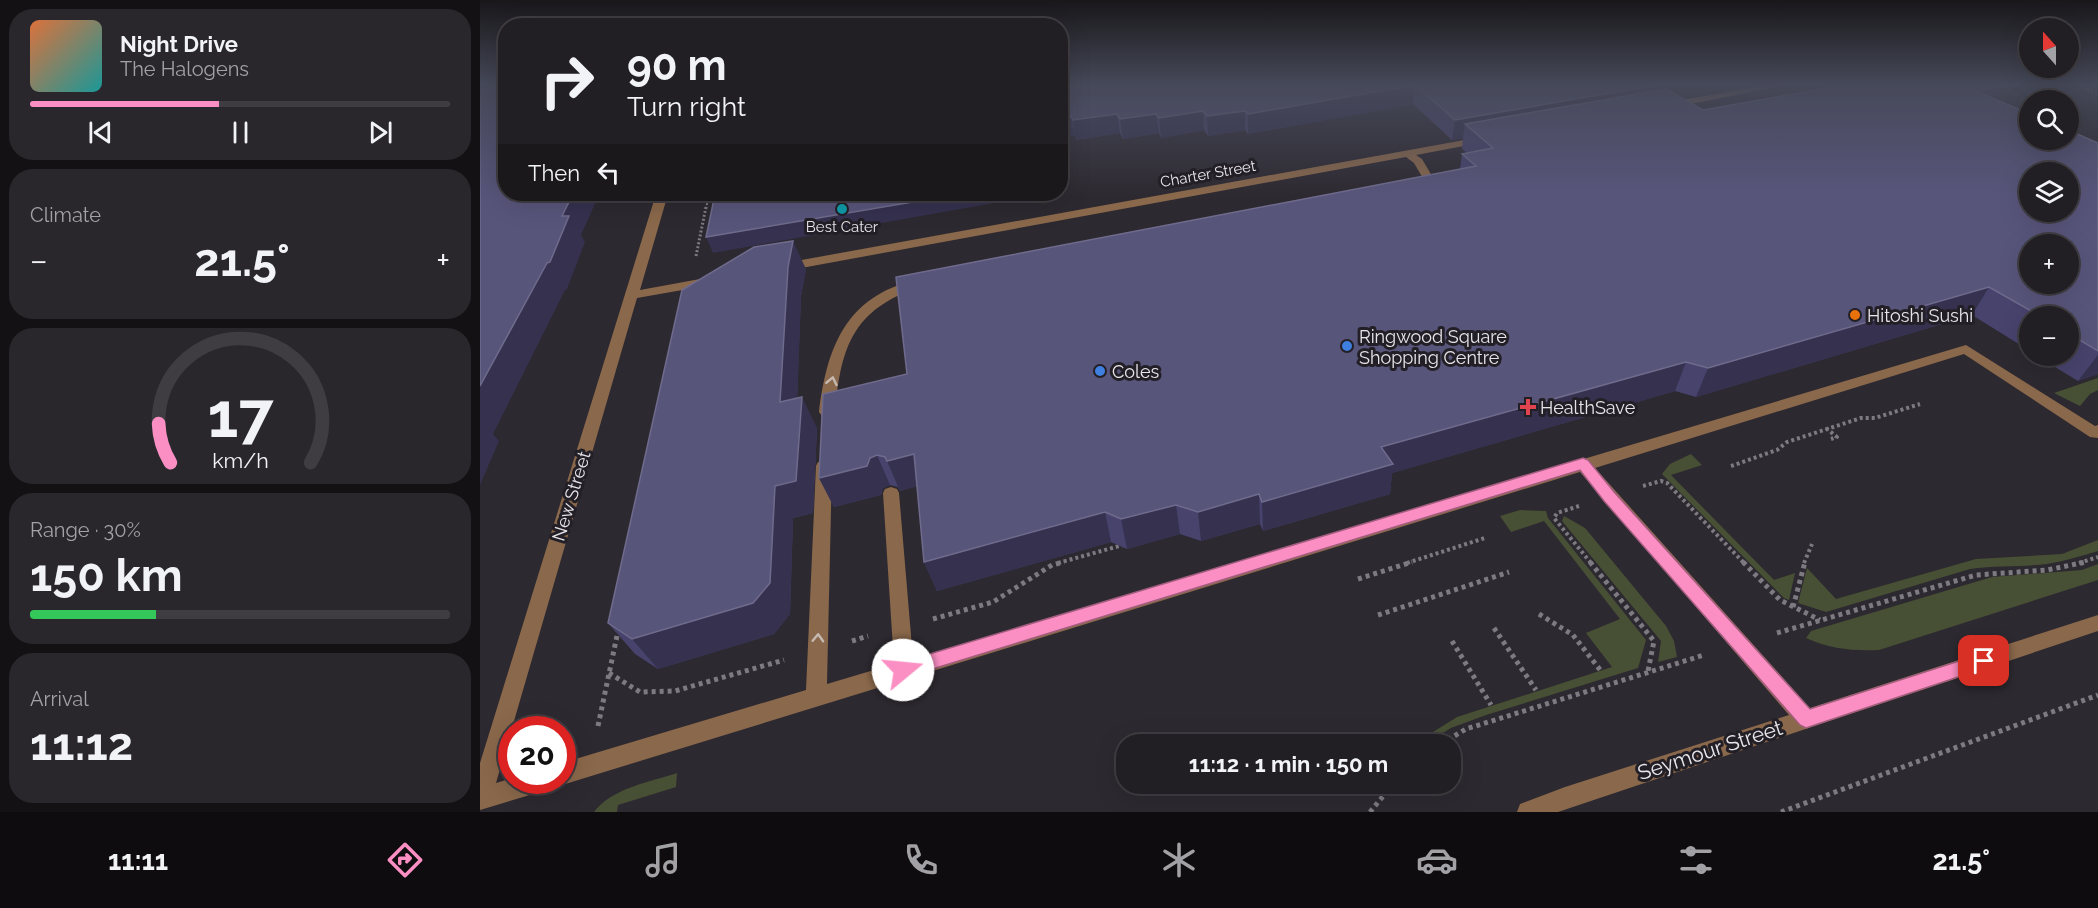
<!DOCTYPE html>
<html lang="en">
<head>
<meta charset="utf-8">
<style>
  body { margin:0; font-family:Raleway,sans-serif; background:#2a272c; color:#f1f3f6; height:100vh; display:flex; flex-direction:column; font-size:22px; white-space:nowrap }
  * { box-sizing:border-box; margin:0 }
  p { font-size:20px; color:#a2a2a6 }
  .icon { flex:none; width:33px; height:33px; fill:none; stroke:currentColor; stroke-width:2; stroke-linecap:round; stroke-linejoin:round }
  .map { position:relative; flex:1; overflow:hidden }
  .sheet { display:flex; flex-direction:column; gap:9px; padding:9px; background:#131114; width:480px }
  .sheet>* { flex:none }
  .top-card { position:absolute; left:18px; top:18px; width:570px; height:183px; border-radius:24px; box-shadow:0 6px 24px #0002,0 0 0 2px #3f3d41; background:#221f24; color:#f1f3f6; overflow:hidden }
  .needle { width:39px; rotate:339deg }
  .controls { position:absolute; left:1539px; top:18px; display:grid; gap:12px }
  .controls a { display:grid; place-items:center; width:60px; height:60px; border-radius:50%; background:#221f24; box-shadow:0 6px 24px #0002,0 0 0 2px #3f3d41; font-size:30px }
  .speed { position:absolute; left:18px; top:716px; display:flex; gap:12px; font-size:30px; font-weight:700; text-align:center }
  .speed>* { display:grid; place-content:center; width:78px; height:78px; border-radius:50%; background:#221f24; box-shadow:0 6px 24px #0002,0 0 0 2px #3f3d41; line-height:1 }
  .speed .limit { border:9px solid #d22; background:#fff; color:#111 }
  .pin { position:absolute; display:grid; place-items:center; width:51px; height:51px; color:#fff; margin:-26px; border-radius:12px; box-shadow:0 3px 9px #0006 }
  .me { position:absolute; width:66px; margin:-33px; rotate:73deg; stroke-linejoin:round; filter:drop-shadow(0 0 4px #0008) }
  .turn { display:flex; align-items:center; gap:21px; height:126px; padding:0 30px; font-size:27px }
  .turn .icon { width:78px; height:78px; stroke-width:2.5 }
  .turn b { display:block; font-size:42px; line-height:51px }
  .then { display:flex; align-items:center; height:57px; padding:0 30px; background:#0003; gap:12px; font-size:22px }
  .big { font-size:45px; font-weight:700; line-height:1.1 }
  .sheet .widget { flex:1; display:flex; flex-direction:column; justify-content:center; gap:9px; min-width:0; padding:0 21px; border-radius:24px; background:#2a272c }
  .sheet .dial { align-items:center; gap:0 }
  .dial svg { height:156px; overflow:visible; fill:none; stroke:#3f3d41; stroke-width:7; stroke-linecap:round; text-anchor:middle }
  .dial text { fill:#f1f3f6; stroke:none }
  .song { display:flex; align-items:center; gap:18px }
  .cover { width:72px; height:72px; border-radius:9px; background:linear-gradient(135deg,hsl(20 70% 55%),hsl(180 70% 35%)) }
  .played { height:6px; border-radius:3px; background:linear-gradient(90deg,#fb8fc3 45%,#3f3d41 45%) }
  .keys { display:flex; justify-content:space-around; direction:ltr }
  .heat { display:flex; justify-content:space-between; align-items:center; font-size:33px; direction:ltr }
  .charge { height:9px; border-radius:4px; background:linear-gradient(90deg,#34c759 30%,#3f3d41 0) }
  .trip { position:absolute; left:636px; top:734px; width:345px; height:60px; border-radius:24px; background:#221f24; box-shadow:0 6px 24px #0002,0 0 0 2px #3f3d41; font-weight:700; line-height:60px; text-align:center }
  .tab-bar { display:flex; height:96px; justify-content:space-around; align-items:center; background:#0e0c0e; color:#a2a2a6 }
  .tab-bar .icon { width:42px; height:42px }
  .tab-bar .on { color:#fb8fc3 }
  .tab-bar b { font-size:27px; color:#f1f3f6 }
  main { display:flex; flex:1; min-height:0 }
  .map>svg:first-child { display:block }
</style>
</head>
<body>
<main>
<section class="sheet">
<div class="widget">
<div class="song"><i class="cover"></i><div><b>Night Drive</b><p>The Halogens</p></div></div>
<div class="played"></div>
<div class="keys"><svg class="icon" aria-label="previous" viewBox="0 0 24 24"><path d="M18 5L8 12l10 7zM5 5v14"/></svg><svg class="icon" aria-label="pause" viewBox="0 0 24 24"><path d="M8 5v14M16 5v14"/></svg><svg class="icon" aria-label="next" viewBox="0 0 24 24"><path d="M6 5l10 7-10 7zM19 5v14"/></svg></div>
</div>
<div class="widget"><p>Climate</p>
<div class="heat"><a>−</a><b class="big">21.5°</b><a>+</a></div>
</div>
<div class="widget dial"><svg viewBox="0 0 100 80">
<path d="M14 69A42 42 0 1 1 86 69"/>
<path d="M14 69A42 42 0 0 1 8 49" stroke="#fb8fc3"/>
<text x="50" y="56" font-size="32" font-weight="700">17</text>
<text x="50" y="72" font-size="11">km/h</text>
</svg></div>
<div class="widget"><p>Range · 30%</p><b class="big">150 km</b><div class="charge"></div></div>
<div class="widget"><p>Arrival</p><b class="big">11:12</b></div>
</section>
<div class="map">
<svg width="1618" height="812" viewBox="0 0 1618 812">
  <rect width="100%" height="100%" fill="#2d2930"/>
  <g fill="#475034">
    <polygon points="1618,378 1618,390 1610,394 1600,406 1574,393"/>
    <polygon points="1211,454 1222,465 1191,475 1294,580 1315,573 1309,600 1304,598 1182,474 1190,464"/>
    <polygon points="1040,510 1066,511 1068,518 1166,640 1158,668 1006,715 971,728 944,744 934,744 977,717 1132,667 1106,633 1140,619 1064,521 1031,532 1020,516"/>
    <polygon points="1084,516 1105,528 1186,626 1194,641 1197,657 1178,662 1181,641 1082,521"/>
    <path d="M1618,540V551C1601,556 1585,561 1567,564C1541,567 1516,565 1490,569L1346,612L1318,603L1327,568L1356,599L1496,559L1582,554Z"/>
    <path d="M1618,564V580L1399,650C1372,651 1351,649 1326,638L1331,631L1512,577L1602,570Z"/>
    <path d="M197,773L196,787L138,805L137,812H114C132,788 170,782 197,773Z"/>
  </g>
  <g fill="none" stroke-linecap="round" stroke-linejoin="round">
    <g stroke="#7e7a81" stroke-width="2" stroke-dasharray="2 2" stroke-linecap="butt">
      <polyline points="1588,84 1618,93"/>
      <polyline points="226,209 229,194"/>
    </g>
    <polyline stroke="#7e7a81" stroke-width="3" stroke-dasharray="2 2" stroke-linecap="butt" points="216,256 226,207"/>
    <g stroke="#7e7a81" stroke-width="4" stroke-dasharray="3 3" stroke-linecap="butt">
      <polyline points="1346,428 1357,437 1351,439"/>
      <polyline points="1251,466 1297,450 1307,442 1381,418 1395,418 1440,404"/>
      <polyline points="1163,486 1181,481 1187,483 1264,563"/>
      <polyline points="1099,506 1077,513 1074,518 1111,563"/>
      <polyline points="578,563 643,545"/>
      <polyline points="927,563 1005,538"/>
      <polyline points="1324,563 1332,544"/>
      <polyline points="1599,563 1618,557"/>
    </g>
    <g stroke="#7e7a81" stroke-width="5" stroke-dasharray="4 4" stroke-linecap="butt">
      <polyline points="1110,562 1174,641 1168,671"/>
      <polyline points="1263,562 1300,600 1340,620"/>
      <polyline points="878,579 932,562"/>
      <polyline points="1313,607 1325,562"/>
      <polyline points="1059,614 1093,635 1121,671"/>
      <polyline points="898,615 1029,572"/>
      <polyline points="453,619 513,602 572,565 584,562"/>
      <polyline points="1014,628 1056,690"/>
      <polyline points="1297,633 1496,575 1567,570 1606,562"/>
      <polyline points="372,641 388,636"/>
      <polyline points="972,641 1011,705"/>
      <polyline points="129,673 160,692 195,691 304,660"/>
      <polyline points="118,726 138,631"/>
      <polyline points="961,744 986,729 1224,655"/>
      <polyline points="890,812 914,783"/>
      <polyline points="1301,812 1618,695"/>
    </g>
    <g fill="#8a684b" fill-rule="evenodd">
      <polygon points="1295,84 1312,84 1190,108 1185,105 1190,102"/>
      <polygon points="1001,137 1006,140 1005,142 936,155 942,159 955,181 939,191 934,188 944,180 934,163 926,157 305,271 299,267 305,263"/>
      <polygon points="176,194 188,194 160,290 231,277 237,281 231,285 157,298 16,783 32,778 82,780 82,763 326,690 336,466 338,462 350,462 352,466 347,684 414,664 403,493 405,489 411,487 417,489 419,493 433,659 1486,345 1615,426 1618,425 1618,438 1610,437 1484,354 1115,468 1330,708 1618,615 1618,631 1078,812 1037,812 1040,804 1085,787 1309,715 1100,472 82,785 74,781 71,788 63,791 0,810 0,763"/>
      <path d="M435,280L441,284L439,287C373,310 361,346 355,412L352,416H342L339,412C347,347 366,297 435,280Z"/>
    </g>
  </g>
  <g fill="#47436d">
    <polygon points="580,84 1171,86 1170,92 1223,110 1362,85 1362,84 1508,84 1512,98 1618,143 1618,374 1598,381 1557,356 1588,356 1588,316 1550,316 1550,351 1492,315 1216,397 1195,391 912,473 910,494 783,531 780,524 721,541 700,534 647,549 631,542 457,591 444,562 437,486 420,491 418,487 410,485 403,488 401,495 354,507 339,478 427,374 980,169 982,154 987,153 982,149 983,138 972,140 933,104 768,134 765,130 728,136 724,130 681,138 679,133 643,139 640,133 596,140"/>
    <polygon points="326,269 321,296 317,398 337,428 333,513 313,518 310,614 294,634 178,669 155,654 128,623"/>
  </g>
  <g fill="#35314f">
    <polygon points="935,85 933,104 768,134 768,114"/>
    <polygon points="1171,86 1166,105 985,124 983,138 972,140 975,120"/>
    <polygon points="1518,87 1505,111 1496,91"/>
    <polygon points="723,111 724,130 681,138 679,118"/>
    <polygon points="765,111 765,130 728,136 727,116"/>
    <polygon points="637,114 640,133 596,140 593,120"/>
    <polygon points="676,114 679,133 643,139 640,119"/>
    <polygon points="591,116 595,136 580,138 580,118"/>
    <polygon points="93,194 118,194 119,195 101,235 105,242 87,289 85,290 13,434 19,441 0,485 0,386"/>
    <polygon points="480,194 518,194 520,202 233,253 226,237"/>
    <polygon points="313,241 326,269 321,296 316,433 300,402 308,267"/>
    <polygon points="1509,287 1492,315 1216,397 1228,368"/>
    <polygon points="1618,355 1618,374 1598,381"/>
    <polygon points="1206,362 1195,391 912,473 910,494 783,531 782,502 901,447"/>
    <polygon points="322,397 337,428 333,513 313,518 310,614 294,634 178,669 152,639 295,486"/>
    <polygon points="434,454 446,484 420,491 407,461"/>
    <polygon points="397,455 410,485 403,488 401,495 354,507 339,478"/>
    <polygon points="779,494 780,524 721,541 718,512"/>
    <polygon points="696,505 700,534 647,549 641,519"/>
    <polygon points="625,512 631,542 457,591 444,562"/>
  </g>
  <g fill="#58557b" stroke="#6f6b8c" stroke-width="1.5" fill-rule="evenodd">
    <polygon points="580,84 1167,84 1171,86 975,120 935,85 768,114 765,111 727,116 723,111 679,118 676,114 640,119 637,114 593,120 591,116 580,118"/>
    <path d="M1369,84H1508L1518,87L1496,91L1550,114V140H1588V130L1618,143V351L1588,333V316H1560L1509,287L1228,368L1206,362L901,447L913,464L782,502L779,494L718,512L696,505L641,519L625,512L444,562L434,454L407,461L405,457L397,455L390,458L387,466L339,478L343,394L427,374L416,277L996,166L982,154L1013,148L985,124L1186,89L1223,110ZM1550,172H1588V212H1550ZM1550,244H1588V284H1550Z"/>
    <polygon points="26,86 26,194 93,194 82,216 89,216 70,262 67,263 0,386 0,89"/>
    <polygon points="235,194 480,194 226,237"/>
    <polygon points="313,241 308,267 300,402 322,397 316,481 295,486 290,583 273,603 152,639 128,623 202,290 274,247"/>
  </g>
  <defs><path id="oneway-chevron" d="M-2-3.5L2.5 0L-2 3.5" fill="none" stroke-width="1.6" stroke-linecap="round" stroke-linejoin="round" transform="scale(1.5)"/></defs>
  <g stroke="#c6b9b2">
    <use href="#oneway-chevron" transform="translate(352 381) rotate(-78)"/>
    <use href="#oneway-chevron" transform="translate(338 638) rotate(-88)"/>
  </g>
  <linearGradient id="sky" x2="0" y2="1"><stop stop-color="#19171a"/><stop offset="0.43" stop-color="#464959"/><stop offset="1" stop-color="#464959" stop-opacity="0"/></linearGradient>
  <rect width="1618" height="197" fill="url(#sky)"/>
  <polygon fill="#fb8fc3" stroke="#a35d7f" stroke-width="1.5" points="1103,458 1108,460 1135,493 1330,709 1504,653 1511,655 1513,661 1511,666 1326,728 1320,725 1124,501 1100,470 423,678 417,676 414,670 417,664 423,662"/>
  <circle fill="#0f9aa8" stroke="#231f26" stroke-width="2" cx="362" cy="209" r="6"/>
  <circle fill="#e8710a" stroke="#231f26" stroke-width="2" cx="1375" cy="315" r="6"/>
  <g fill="#3f7fe0" stroke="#231f26" stroke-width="2">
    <circle cx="867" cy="346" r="6"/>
    <circle cx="620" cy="371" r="6"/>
  </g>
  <path fill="#e0444e" stroke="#231f26" stroke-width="2" d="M1045 398h6v6h6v6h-6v6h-6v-6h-6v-6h6z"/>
  <g text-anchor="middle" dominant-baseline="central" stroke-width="6" stroke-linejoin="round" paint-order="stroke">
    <g font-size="15" fill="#e7e5ea" stroke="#231f26">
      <text transform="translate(728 174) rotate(-10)">Charter Street</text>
    </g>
    <g font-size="15" fill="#e7e5ea" stroke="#231f26">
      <text x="362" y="227">Best Cater</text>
    </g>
    <g font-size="18" fill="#e7e5ea" stroke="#231f26" text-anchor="start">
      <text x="1387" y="315">Hitoshi Sushi</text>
      <text x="879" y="336">Ringwood Square<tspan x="879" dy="21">Shopping Centre</tspan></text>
      <text x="632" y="371">Coles</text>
      <text x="1060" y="407">HealthSave</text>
    </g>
    <g font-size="18" fill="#e7e5ea" stroke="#231f26">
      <text transform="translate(91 496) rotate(-73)">New Street</text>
    </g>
    <g font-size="21" fill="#e7e5ea" stroke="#231f26">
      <text transform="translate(1230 750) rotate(-18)">Seymour Street</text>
    </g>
  </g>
</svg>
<div class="controls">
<a><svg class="needle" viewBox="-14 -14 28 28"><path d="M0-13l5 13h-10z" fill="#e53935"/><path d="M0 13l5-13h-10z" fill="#a2a2a6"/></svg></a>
<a><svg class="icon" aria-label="search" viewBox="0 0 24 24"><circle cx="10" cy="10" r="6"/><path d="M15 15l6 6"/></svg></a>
<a><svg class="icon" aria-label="layers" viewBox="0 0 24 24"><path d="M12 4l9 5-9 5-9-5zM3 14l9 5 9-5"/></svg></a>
<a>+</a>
<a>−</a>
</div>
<div class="speed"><div class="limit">20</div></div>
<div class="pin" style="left:1504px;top:661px;background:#d93025"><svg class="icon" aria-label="arrive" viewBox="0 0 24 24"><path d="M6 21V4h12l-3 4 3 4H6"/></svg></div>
<svg class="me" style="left:423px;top:670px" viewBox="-20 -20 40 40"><circle r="19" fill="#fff"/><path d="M0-13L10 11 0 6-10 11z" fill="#fb8fc3"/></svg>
<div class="trip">11:12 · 1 min · 150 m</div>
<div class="top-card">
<div class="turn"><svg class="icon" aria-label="right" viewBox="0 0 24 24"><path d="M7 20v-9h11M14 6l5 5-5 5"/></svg><div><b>90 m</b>Turn right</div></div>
<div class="then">Then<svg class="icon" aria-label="left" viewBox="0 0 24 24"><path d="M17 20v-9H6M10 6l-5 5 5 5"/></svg></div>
</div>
</div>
</main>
<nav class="tab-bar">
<b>11:11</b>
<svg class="icon on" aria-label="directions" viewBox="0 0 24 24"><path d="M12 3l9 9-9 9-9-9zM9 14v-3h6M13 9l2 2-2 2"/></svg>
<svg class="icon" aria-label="music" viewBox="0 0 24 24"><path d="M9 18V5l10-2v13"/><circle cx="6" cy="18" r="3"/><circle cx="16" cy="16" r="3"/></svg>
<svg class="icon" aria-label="phone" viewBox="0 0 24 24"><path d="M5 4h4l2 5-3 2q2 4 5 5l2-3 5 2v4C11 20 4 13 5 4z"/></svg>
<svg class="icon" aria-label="climate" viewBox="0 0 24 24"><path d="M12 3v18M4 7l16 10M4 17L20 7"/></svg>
<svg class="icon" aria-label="car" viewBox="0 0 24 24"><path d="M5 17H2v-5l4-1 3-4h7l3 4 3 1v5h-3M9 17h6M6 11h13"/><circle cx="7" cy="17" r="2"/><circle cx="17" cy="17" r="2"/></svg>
<svg class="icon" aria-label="filters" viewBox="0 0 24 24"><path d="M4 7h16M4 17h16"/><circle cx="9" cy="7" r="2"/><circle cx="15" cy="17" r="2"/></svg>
<b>21.5°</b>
</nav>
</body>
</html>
